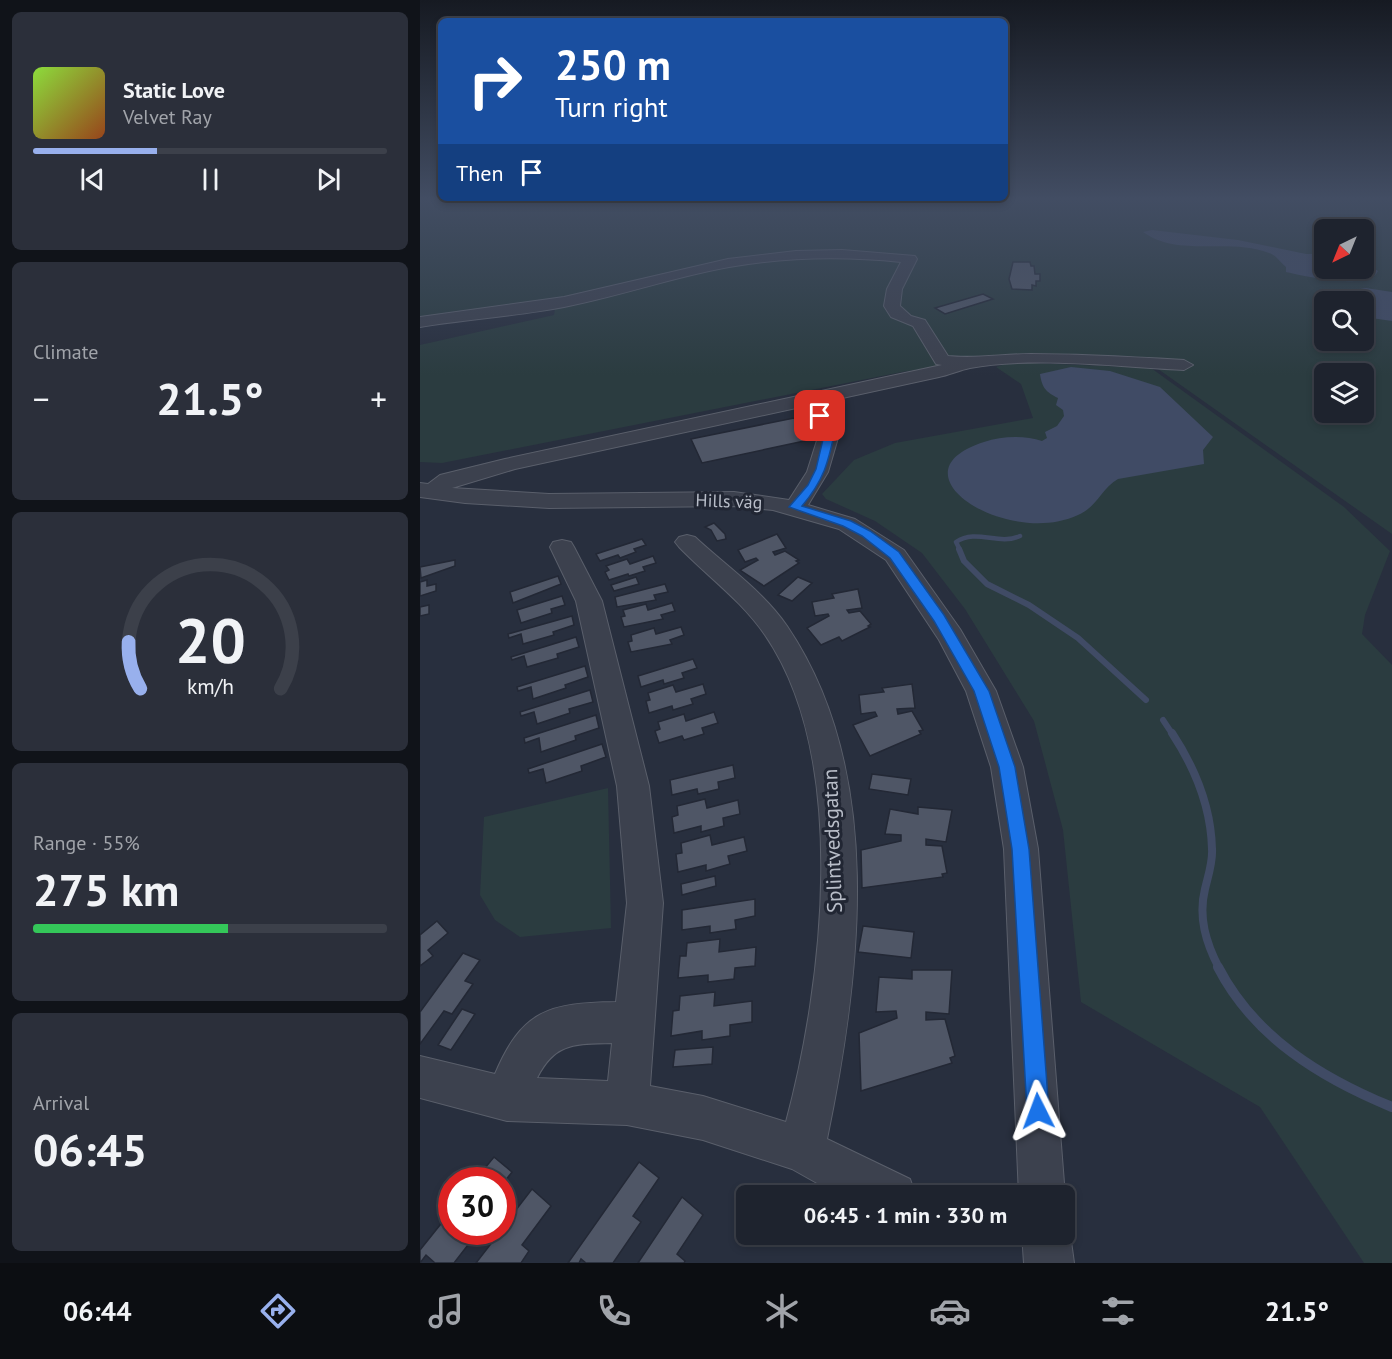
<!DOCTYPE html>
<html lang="en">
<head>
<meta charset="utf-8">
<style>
  body { margin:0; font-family:"PT Sans",sans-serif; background:#2b2f3a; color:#f1f3f6; height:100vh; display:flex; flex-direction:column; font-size:22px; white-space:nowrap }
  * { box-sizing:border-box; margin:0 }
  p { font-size:20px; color:#a1a4aa }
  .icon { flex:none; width:33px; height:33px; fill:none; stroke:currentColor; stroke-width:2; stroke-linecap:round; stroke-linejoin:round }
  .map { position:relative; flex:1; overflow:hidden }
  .panel { display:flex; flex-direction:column; gap:12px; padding:12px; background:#101319; width:420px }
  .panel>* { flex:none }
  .top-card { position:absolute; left:18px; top:18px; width:570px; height:183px; border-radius:9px; box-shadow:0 3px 9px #0003,0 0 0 2px #3c404a; background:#1a4fa0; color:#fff; overflow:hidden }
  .needle { width:39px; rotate:223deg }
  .tools { position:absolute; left:894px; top:219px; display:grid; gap:12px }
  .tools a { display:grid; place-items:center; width:60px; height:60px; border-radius:9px; background:#1e232e; box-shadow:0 3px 9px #0003,0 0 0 2px #3c404a; font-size:30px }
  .speed { position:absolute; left:18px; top:1167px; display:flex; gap:12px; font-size:30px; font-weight:700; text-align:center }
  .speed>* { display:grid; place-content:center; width:78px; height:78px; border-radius:50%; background:#1e232e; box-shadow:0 3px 9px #0003,0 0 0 2px #3c404a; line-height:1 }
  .speed .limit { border:9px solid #d22; background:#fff; color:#111 }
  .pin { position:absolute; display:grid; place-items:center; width:51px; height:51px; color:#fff; margin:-26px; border-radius:12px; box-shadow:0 3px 9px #0006 }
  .me { position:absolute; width:66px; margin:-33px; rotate:357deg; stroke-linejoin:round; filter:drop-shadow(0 0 4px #0008) }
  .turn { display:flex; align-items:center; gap:21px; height:126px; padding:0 18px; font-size:27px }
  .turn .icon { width:78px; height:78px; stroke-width:2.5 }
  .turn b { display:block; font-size:42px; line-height:51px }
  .then { display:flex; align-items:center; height:57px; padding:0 18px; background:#0003; gap:12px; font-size:22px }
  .big { font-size:45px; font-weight:600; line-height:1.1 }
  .panel .tile { flex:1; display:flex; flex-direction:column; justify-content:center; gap:9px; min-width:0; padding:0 21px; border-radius:9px; background:#2b2f3a }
  .panel .dial { align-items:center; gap:0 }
  .dial svg { height:156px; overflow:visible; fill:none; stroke:#3c404a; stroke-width:7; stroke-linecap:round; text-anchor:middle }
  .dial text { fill:#f1f3f6; stroke:none }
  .song { display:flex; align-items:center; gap:18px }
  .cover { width:72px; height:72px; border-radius:9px; background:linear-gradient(135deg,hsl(90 70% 55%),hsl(20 70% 35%)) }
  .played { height:6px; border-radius:3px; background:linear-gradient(90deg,#98b0ed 35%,#3c404a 35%) }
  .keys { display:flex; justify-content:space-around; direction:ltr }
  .heat { display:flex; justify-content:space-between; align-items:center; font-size:33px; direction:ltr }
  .charge { height:9px; border-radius:4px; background:linear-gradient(90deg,#34c759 55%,#3c404a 0) }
  .trip { position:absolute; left:316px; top:1185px; width:339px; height:60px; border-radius:9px; background:#1e232e; box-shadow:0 3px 9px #0003,0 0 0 2px #3c404a; font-weight:600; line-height:60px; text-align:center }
  .tab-bar { display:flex; height:96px; justify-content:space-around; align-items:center; background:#0c0e12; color:#a1a4aa }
  .tab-bar .icon { width:42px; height:42px }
  .tab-bar .active { color:#98b0ed }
  .tab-bar b { font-size:27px; color:#f1f3f6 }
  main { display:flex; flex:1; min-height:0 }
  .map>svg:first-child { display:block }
</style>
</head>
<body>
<main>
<section class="panel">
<div class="tile">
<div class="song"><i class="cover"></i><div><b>Static Love</b><p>Velvet Ray</p></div></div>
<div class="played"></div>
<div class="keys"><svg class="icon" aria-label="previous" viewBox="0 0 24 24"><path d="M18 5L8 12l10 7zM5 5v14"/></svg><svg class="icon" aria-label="pause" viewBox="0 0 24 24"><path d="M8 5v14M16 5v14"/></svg><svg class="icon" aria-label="next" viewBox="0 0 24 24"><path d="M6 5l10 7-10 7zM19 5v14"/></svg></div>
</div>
<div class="tile"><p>Climate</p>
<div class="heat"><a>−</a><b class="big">21.5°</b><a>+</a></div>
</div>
<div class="tile dial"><svg viewBox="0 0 100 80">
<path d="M14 69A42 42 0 1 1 86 69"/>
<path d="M14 69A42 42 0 0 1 8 45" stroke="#98b0ed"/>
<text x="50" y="56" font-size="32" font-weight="700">20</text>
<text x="50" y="72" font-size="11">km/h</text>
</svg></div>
<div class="tile"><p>Range · 55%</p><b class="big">275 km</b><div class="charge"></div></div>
<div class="tile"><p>Arrival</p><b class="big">06:45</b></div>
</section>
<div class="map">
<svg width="972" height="1263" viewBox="0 0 972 1263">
  <rect width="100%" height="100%" fill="#282f3e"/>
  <g fill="#2b3c40" fill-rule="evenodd">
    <path d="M0,198H972V534L721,357L609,353L482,372L22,463L0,462V345L134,315L136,303L0,321ZM904,230H944V268H904ZM904,302H944V340H904ZM904,374H944V412H904Z"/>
    <polygon points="591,362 731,368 924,507 970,551 945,615 942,634 972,665 972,1263 944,1263 840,1107 661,1002 643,830 614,721 545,609 502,553 455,521 406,499 402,494 434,460 475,443 613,418 601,384 576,367"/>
    <polygon points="188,788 191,928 100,937 75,920 60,895 64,817"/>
  </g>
  <g fill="#404b65">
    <path d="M732,230L818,240L886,254H904V268H944V262L958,271C951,291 883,276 866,272V267C860,262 856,255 849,253C809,237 759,258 723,232Z"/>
    <polygon points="946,288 972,292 972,321 944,317 944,302 909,301 908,296 912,294"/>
    <path d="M651,367L690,371L740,387L793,437L783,450L784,464L698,479C681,489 677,507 658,515C588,548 467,473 564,442C582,436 604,435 622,441L627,438L625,432L637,426L644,416L643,410L636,405L638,398C626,392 622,388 620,374Z"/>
  </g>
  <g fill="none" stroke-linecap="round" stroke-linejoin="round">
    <path stroke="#404b65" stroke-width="4.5" d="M540,550L536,542C557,528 578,546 600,536"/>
    <g stroke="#404b65" stroke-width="6">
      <polyline points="539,549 544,561 567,584 609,605 658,638 726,700"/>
      <polyline points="743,720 753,735"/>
    </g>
    <path stroke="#404b65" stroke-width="8" d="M752,733C775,768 791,806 792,849C793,862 788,876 785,889C778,917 786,943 799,968"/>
    <path stroke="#404b65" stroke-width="10" d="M798,967C834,1037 901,1078 972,1107"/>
  </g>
  <g fill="#4f5666" stroke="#232835" stroke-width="1.5">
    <polygon points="593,262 610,262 611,266 614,266 615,274 620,274 620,281 616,281 616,286 612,285 612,290 592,289 589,279"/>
    <polygon points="563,294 573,299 525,314 515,308"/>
    <polygon points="374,418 389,440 282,463 271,439"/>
    <polygon points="294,523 305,534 306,539 297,541 291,530 285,527"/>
    <polygon points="357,534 366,548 353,552 355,555 365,551 379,560 376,561 379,563 344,586 320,570 338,560 336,558 325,562 318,550"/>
    <polygon points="222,539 226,545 214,549 216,552 200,558 198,555 180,561 176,554"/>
    <polygon points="233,556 236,563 223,567 225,571 209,576 208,574 189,580 185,572 189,570 186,566 207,559 210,564"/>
    <polygon points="35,560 35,566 1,578 0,567"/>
    <polygon points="138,576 141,584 93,603 90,592"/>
    <polygon points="216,577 219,584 194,591 191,585"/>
    <polygon points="378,577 392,583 372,601 358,595"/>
    <polygon points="7,580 7,586 16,584 16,591 0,596 0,582"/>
    <polygon points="245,584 248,592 234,595 236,600 197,607 195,597"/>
    <polygon points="438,589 442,608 427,610 429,613 440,611 451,624 448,626 450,627 422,641 419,637 401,645 387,628 409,616 408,614 395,616 392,602 414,598 412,594"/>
    <polygon points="142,596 145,605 131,609 132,613 101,623 97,610"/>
    <polygon points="252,603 255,611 241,615 243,619 204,627 201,617 205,616 203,610 226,604 228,610"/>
    <polygon points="9,605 9,614 0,616 0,607"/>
    <polygon points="152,616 154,625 133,632 134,635 103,644 101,634 89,638 88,634"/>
    <polygon points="261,627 264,635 250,640 252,644 211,652 208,642 212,641 211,635 234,628 236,634"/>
    <polygon points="156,637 159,647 137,654 138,658 107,667 104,656 92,660 91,657"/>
    <polygon points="273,659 277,668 262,673 264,678 244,684 243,680 221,687 218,676"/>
    <polygon points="165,666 168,677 145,685 146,688 113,699 111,687 98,691 97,687"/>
    <polygon points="283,684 286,694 271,699 273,704 253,710 252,706 229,713 226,701 230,700 228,693 253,685 256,692"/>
    <polygon points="492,684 495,708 477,709 478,714 492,711 503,730 499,731 501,734 450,756 433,725 457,716 455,712 441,714 439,695 464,692 462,688"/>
    <polygon points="170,690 173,702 149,709 150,713 117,724 114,712 101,716 100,712"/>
    <polygon points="294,712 298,723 282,728 284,734 264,740 262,736 239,743 235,731 240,729 238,722 264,714 266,721"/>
    <polygon points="176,715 179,728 155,736 156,740 121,752 119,738 105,743 104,738"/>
    <polygon points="182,744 186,757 161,766 162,771 126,783 123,769 109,773 108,769"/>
    <polygon points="313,765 315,778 298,782 299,789 278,794 277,789 252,795 250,780"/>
    <polygon points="452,774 491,779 488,795 449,789"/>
    <polygon points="285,799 287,808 318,800 320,814 303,818 304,826 281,832 281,826 254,833 252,817 258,815 257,806"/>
    <polygon points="498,807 532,810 526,842 506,839 506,845 522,846 527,873 522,874 523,877 442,888 441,850 481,841 481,835 465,834 470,809 498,814"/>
    <polygon points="290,835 292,845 324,837 327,851 308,856 310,864 286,871 286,865 258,872 256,854 262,853 261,843"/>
    <polygon points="295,876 296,886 262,895 261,884"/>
    <polygon points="335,899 335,916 315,920 316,929 290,933 290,926 262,930 262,910"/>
    <polygon points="17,921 28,933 8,950 13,956 0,966 0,935"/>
    <polygon points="443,926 494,932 491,958 438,952"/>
    <polygon points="300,939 299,952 336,947 335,966 315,968 314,979 288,982 288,975 258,978 260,956 266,956 267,943"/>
    <polygon points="43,953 60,960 45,981 53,984 32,1014 24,1011 0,1044 0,1012"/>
    <polygon points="492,970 532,970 529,1014 506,1012 506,1020 525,1019 535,1056 530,1058 532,1063 441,1091 439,1033 477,1018 476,1011 456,1012 459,977 492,979"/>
    <polygon points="295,992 294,1006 332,1001 332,1022 310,1025 310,1036 282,1040 282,1031 251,1036 253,1011 259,1010 260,996"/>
    <polygon points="42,1009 55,1014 31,1050 18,1045"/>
    <polygon points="293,1047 292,1064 253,1067 255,1050"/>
    <polygon points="74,1157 92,1172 82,1185 82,1180 55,1180"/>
    <polygon points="219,1162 239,1178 213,1216 221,1222 193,1263 166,1263 161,1259 159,1263 148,1263"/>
    <polygon points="112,1189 131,1206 102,1245 109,1251 101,1263 56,1263 80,1232 82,1232 82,1228"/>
    <polygon points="262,1197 283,1215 257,1254 265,1261 264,1263 218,1263"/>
    <polygon points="32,1210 32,1232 58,1232 34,1263 15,1263 6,1255 0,1263 0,1250"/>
  </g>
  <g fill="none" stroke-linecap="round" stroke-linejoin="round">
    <defs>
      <g id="minor">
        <path d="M422,250L495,256L497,259L482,289L480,306L491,316L505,320L528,356C555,359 583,354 611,354C662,354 713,357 764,360L773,365L764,370C699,367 613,356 550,368C540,370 529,375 519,377L95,469L32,488L129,494L314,492L369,500L387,472L400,431L390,416L393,412H407L420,431L408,472L388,505L435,519L484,550L540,629L576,691L603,767L618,849L645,1196V1197L599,1196L584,849L571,767L546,691L519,640L466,560L419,529L353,510L314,506L129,508L45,503L0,497V483L8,484L20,475L85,459L522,365L516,364L493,326L471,317L464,306L467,289L481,262C424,256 365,257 309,267C253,277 200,296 144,307C97,316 48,319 0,327V317L144,297L308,259L376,251Z"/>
        <path d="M267,535L275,537C306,566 343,591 367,626C466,772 441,975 407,1139L490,1179L496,1196H420L372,1169L283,1140L207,1125L87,1121L0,1098V1056L75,1074C102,1010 129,1003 196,1002L207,903L197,786L156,601L130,547L133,542L142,540L151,542L154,547L182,601L229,786L243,903L230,1086L283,1096L366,1122C403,984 430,759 345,635C322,601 287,576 259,547L255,542L259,537ZM192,1043L188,1081L117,1078C135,1042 155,1044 192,1043Z"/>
        <polygon points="645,1222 650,1234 654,1263 604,1263 602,1234 645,1234"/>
      </g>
    </defs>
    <use href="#minor" stroke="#5a5f6b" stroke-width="2"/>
    <use href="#minor" fill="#3c414e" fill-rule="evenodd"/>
  </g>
  <linearGradient id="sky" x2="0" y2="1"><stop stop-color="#161a22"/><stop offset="0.53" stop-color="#424d63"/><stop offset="1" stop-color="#424d63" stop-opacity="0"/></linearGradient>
  <rect width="972" height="375" fill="url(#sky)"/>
  <path fill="#1a73e8" stroke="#114b97" stroke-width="1.5" d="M397,414H404L415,431C408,463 404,480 382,506L431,521L450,531L479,552L524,615L569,691L595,767L609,849L629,1111L626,1119L618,1122L610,1119L607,1111L592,849L579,767L554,691L514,621L470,558L442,536L423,526L369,507L388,485L396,469L405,431L395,416Z"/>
  <g text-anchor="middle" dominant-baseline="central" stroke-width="6" stroke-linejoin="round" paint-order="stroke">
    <g font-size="18" fill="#b8bdc8" stroke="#212633">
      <text transform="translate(309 501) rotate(2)">Hills väg</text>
    </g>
    <g font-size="21" fill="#b8bdc8" stroke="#212633">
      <text transform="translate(412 841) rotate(-92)">Splintvedsgatan</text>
    </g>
  </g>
</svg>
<div class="tools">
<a><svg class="needle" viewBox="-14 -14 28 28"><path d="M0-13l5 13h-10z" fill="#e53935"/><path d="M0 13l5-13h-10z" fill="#a1a4aa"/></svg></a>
<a><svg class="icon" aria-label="search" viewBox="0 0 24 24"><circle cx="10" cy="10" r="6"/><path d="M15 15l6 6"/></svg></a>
<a><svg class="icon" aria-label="layers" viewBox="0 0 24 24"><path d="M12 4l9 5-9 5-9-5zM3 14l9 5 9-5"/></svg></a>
</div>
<div class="speed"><div class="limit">30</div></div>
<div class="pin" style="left:400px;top:416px;background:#d93025"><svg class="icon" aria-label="arrive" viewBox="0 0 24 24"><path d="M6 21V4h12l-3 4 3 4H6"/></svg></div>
<svg class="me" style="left:618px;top:1111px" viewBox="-20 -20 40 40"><path d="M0-17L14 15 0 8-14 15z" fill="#1a73e8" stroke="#fff" stroke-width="4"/></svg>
<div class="trip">06:45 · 1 min · 330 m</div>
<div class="top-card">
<div class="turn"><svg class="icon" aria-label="right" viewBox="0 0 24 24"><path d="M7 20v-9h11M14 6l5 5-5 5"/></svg><div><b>250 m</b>Turn right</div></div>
<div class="then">Then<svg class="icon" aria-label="arrive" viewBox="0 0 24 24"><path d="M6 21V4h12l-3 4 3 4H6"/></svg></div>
</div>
</div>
</main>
<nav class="tab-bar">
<b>06:44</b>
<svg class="icon active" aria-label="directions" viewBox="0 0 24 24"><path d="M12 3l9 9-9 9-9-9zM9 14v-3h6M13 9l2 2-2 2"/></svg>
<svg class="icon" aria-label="music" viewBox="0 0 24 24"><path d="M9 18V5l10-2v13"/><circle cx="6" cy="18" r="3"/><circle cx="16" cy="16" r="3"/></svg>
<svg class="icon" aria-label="phone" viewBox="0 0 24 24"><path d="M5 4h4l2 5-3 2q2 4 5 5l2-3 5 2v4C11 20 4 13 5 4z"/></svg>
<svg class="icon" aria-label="climate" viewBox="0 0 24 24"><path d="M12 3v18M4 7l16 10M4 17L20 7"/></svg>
<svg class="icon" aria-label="car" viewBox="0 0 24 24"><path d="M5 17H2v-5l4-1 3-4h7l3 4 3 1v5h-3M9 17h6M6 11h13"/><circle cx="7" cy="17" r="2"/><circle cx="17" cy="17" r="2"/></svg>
<svg class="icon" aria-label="filters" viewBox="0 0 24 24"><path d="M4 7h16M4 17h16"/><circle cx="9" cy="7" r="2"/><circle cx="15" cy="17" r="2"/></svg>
<b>21.5°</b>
</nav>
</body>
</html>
